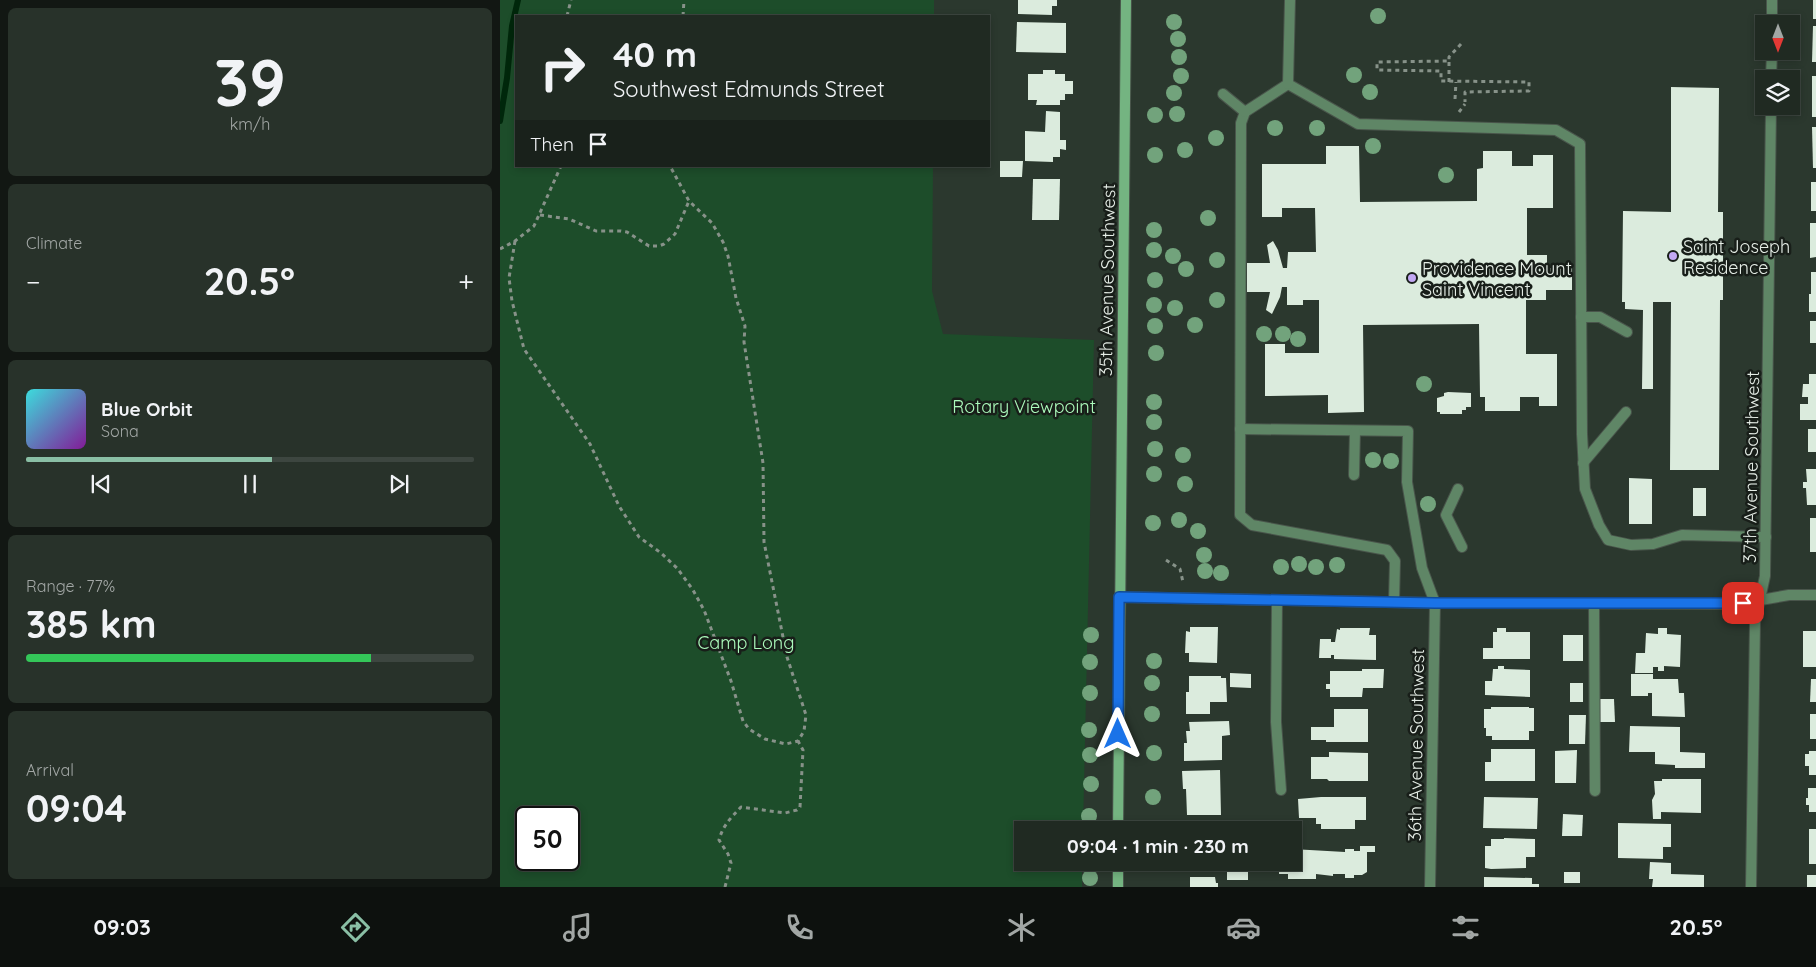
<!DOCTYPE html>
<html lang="en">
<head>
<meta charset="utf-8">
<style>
  body { margin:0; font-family:Quicksand,sans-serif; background:#28322a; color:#f1f3f6; height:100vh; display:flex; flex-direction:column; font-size:19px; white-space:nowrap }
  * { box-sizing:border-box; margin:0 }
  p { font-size:16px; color:#a2a7a5 }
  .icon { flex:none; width:28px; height:28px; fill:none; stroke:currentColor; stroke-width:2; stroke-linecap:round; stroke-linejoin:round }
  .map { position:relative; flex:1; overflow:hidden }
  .sheet { display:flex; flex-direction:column; gap:8px; padding:8px; background:#121713; width:500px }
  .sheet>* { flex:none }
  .hud { position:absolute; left:15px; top:15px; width:475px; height:152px; border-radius:0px; box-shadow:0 2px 8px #0003,0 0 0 1px #3d4640; background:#202a22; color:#f1f3f6; overflow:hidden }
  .needle { width:32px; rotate:180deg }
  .buttons { position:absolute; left:1255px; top:15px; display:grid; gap:10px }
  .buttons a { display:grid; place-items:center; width:45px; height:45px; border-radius:0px; background:#202a22; box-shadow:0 2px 8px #0003,0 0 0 1px #3d4640; font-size:25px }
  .speed { position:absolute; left:15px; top:806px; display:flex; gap:10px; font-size:25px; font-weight:700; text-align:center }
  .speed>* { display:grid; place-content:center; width:65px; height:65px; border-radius:50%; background:#202a22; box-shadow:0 2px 8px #0003,0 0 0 1px #3d4640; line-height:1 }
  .speed .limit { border:2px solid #111; border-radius:8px; background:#fff; color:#111 }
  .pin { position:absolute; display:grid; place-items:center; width:42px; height:42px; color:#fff; margin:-21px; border-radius:10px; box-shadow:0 2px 8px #0006 }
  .me { position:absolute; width:55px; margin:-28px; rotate:0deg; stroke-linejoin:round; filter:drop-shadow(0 0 4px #0008) }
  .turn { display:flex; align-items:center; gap:18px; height:105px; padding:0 15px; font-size:22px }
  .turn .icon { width:65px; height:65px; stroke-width:2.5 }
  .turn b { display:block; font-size:35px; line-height:42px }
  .then { display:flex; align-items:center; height:48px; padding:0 15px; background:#0003; gap:10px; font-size:19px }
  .big { font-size:38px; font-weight:700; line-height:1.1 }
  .sheet .card { flex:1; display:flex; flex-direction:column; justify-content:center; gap:8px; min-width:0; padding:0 18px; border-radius:8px; background:#28322a }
  .sheet .dial { align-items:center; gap:0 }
  .dial b { font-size:65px; line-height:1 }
  .song { display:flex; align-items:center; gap:15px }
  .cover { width:60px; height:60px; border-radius:8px; background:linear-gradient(135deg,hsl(180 70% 55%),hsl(290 70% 35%)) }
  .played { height:5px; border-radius:2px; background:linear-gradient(90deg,#8abfa5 55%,#3d4640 55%) }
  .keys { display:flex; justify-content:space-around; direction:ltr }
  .heat { display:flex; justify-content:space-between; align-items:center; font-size:28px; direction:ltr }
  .charge { height:8px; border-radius:4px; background:linear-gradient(90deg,#34c759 77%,#3d4640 0) }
  .trip { position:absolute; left:514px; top:821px; width:288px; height:50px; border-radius:0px; background:#202a22; box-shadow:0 2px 8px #0003,0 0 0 1px #3d4640; font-weight:700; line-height:50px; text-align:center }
  .dock { display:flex; height:80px; justify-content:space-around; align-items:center; background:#0d110e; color:#a2a7a5 }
  .dock .icon { width:35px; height:35px }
  .dock .on { color:#8abfa5 }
  .dock b { font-size:22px; color:#f1f3f6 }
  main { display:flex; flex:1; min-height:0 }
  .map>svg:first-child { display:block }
</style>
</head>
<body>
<main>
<section class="sheet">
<div class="card dial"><b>39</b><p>km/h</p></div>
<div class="card"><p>Climate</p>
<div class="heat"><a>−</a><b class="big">20.5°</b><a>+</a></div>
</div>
<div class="card">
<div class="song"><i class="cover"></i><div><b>Blue Orbit</b><p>Sona</p></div></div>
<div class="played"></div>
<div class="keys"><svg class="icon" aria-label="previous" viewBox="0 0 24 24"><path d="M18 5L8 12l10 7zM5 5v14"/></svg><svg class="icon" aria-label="pause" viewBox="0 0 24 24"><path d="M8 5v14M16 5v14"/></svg><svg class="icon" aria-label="next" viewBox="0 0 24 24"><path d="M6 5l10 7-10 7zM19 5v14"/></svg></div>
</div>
<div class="card"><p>Range · 77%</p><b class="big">385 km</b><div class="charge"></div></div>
<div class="card"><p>Arrival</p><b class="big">09:04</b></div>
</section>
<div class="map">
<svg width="1316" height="887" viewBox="0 0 1316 887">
  <rect width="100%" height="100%" fill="#2b382e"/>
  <path fill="#1d4d2a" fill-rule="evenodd" d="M0,0H434V16H16V166H433L432,291L443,334L594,340L583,830H522V862L582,863V887H0ZM26,818H69V860H26Z"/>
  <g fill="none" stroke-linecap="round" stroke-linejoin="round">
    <polyline stroke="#00270b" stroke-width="6" points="0,121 7,78 12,26 18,0"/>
  </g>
  <g fill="#dbebdd">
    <polygon points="518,0 557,0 557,6 552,6 552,15 518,14"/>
    <rect x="1313" y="0" width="3" height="19"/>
    <polygon points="517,22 566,23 566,53 516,52"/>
    <polygon points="1313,26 1316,26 1316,62 1312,62"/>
    <polygon points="543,70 555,70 555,74 565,74 565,81 573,81 573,94 565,94 565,100 560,100 560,105 536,105 537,100 528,100 528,74 543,74"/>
    <rect x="1312" y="76" width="4" height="41"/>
    <polygon points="1171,87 1219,88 1218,212 1223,212 1223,300 1220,300 1219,470 1170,470 1171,302 1153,302 1153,389 1142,389 1143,310 1125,309 1125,302 1122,302 1123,211 1171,212"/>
    <polygon points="546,111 560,112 560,140 566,140 566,150 560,149 560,157 553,157 553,162 525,161 525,131 545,132"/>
    <polygon points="1312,127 1316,127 1316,168 1313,168"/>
    <polygon points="826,146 859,146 860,202 977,201 977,169 983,168 983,151 1012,151 1012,166 1033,166 1033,155 1053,155 1053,208 1027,208 1027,255 1047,255 1047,268 1072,268 1072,290 1046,290 1046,300 1026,300 1026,354 1057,354 1057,406 1039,406 1039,397 1020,397 1020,411 985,411 985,397 980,397 979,324 863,325 864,412 828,413 828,395 765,396 765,344 785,344 785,353 819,353 819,300 803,300 803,305 787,305 787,287 782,287 780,297 772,314 766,310 770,292 747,292 747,263 770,263 767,245 773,241 778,250 783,268 787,268 788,252 816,252 815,208 782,208 782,217 762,217 762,164 826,164"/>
    <polygon points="500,161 523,161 522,177 500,177"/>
    <polygon points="533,179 560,179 559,220 532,220"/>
    <rect x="1311" y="182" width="5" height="29"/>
    <polygon points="1310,223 1316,223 1316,257 1310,258"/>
    <polygon points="1311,272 1316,272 1316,312 1309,312 1309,294 1311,294"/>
    <rect x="1310" y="321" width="6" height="22"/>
    <polygon points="1309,374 1316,374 1316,420 1300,420 1300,404 1308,404 1308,397 1302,397 1303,384 1309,384"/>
    <polygon points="948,392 971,393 971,407 966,407 966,410 962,410 962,414 940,414 940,412 937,412 937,398 944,396 944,393"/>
    <rect x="1308" y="429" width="8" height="23"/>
    <polygon points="1306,469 1316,469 1316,505 1307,505 1306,488 1303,488 1303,482 1307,482"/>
    <polygon points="1129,478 1152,479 1152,524 1129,524"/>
    <rect x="1193" y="488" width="13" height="28"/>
    <rect x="1310" y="518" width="6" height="34"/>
    <polygon points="690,627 718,627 717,663 689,662 689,653 685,653 686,631 690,632"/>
    <polygon points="840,628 870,628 869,635 876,635 876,660 834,659 834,655 831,655 831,658 819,658 820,639 831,639 831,642 835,642 837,629 840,630"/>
    <polygon points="997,628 1006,628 1006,632 1030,632 1030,659 983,659 983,648 993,648 993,632 997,632"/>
    <polygon points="1158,628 1167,628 1167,634 1181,635 1180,667 1164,666 1164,671 1158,671 1158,667 1153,667 1153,673 1135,673 1136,653 1145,653 1146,633 1158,634"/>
    <rect x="1303" y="631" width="13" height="36"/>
    <rect x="1063" y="635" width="20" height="26"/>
    <polygon points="998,666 1004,666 1004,669 1030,670 1030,697 985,695 985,681 992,681 993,669 998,669"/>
    <polygon points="862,669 884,669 883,688 863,688 862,697 830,697 830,689 826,689 826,684 830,684 830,671 862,671"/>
    <polygon points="730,673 751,674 751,688 730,687"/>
    <polygon points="1131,674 1153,674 1153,679 1178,679 1179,693 1184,693 1185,717 1152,716 1152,693 1148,693 1148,696 1131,696"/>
    <polygon points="689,676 721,676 721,678 726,678 727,702 710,702 710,714 686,714 686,692 689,692"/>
    <polygon points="1311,679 1316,679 1316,702 1310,702"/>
    <rect x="1070" y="683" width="13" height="19"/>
    <polygon points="1098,699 1114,699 1115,722 1098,722"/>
    <polygon points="991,707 1029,707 1029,708 1034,708 1034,731 1029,731 1029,740 992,740 992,736 986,736 986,728 984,728 984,709 991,709"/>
    <polygon points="834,709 868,709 868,742 826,742 826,740 811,740 811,727 834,727"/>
    <rect x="1310" y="714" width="6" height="25"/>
    <polygon points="1069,715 1086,715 1085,744 1069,744"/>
    <polygon points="729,721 730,735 722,736 722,760 684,761 684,743 687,743 686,731 690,731 689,722"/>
    <polygon points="1130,726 1180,727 1180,752 1205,753 1205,768 1175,768 1175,765 1155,764 1155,752 1129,752"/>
    <polygon points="991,749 1035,749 1035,781 985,781 985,762 991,762"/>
    <polygon points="1077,750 1076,783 1055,783 1055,751"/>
    <polygon points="1309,751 1316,751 1316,775 1309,775 1309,766 1305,766 1305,754 1309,754"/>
    <polygon points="829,752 868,753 868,781 829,781 827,779 811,779 811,757 829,757"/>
    <polygon points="720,770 721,815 687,815 686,789 683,789 682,771"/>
    <polygon points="1162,779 1201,779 1201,813 1161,812 1161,819 1153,819 1152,800 1155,794 1154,781 1162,781"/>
    <polygon points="1308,788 1316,788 1316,812 1309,812 1309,805 1306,805 1306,798 1308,798"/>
    <polygon points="821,797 866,797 866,820 855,820 855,829 821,829 821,824 816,824 816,818 799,818 798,799"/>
    <polygon points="984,797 1038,798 1037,829 983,828"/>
    <polygon points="1063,814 1083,815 1082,836 1062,836"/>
    <polygon points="685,823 712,823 712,827 717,830 685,830"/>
    <polygon points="1118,823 1171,824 1171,847 1163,847 1163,859 1118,858"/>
    <rect x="1309" y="829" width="7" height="35"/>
    <polygon points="1004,838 1035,839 1035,857 1026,857 1026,868 991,869 985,868 985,846 991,846 991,839 1004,839"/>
    <polygon points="860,846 875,846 875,852 867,852 867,872 862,875 854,875 854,878 845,878 845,874 833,874 833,876 816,874 816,879 788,879 788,874 779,874 779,862 792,862 792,849 845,852 845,849 854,849 854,851 860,851"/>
    <polygon points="731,862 752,862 752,867 737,868 748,868 748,880 727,880 727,868 732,868"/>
    <polygon points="1150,862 1171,863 1171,874 1204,875 1204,887 1152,887 1153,879 1149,879"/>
    <rect x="1064" y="872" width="16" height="11"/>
    <rect x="1307" y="875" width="9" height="12"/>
    <polygon points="690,877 715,877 716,883 718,883 718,887 690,887"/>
    <polygon points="984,877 1032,878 1032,884 1039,884 1039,887 984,887"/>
  </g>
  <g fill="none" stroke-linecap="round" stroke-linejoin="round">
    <defs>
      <g id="lane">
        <polyline points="788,84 858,124 1056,130 1080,144 1082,434 1085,489 1099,525 1108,540 1131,545 1153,544 1182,535 1266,537"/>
        <polyline points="788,84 745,112 741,123 740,515 752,525 887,550 895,561 894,602"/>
        <polyline points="788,84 790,0"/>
        <polyline points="723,94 745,112"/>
        <polyline points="1081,317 1100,317 1127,332"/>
        <polyline points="740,429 908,431 907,482 922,568 935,603"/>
        <polyline points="1083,463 1126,412"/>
        <polyline points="854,475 855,431"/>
        <polyline points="958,489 946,515 962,547"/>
        <polyline points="777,600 776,722 781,790"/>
        <polyline points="1094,603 1095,791"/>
      </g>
      <g id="street">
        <polyline points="1272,24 1272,0"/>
        <polyline points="1271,79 1272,51"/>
        <polyline points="619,597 935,603 1238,604 1289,595 1316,595"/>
        <polyline points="930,887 935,603"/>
        <polyline points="1251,887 1255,622 1265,576 1271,106"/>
      </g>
      <g id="secondary">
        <polyline points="618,830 626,0"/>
        <polyline points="618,887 618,862"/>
      </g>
    </defs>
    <use href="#lane" stroke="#49554b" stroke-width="12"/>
    <use href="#street" stroke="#49554b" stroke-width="12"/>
    <use href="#secondary" stroke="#49554b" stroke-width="12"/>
    <g stroke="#879289" stroke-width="3" stroke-dasharray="4 4" stroke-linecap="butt">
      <polyline points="67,16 71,0"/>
      <polyline points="183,16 184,0"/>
      <polyline points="961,44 949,57 949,61 877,62 877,70 941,71 941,81 1029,82 1029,91 965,92 965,102"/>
      <polyline points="949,82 949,61"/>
      <polyline points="955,99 956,82"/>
      <polyline points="959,112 965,104"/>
      <polyline points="40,215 69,219 96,231 121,231 127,232 149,246 159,246 164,244 175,234 189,201"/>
      <polyline points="15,241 9,278 12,301 24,349 90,444 119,506 139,537 161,553 177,568 193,590 204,610 231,681 243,721 249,729 265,739 286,744 298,741 304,731 306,715 287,657 264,542 263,463 244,342 245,326 236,298 228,256 223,242 212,223 189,201 170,166"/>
      <polyline points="0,249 15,241 34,226 61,166"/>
      <polyline points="666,560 680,569 683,582"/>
      <path d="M225,887L231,863L228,854L219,840C223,825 231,818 241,807L285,813L297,810L300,807L303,750L298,741"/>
    </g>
    <use href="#lane" stroke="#5f8666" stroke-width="10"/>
    <use href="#street" stroke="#5f8666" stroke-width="10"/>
    <use href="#secondary" stroke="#74b481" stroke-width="10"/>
  </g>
  <g fill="#72a37c">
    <circle cx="878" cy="16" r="8"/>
    <circle cx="674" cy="22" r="8"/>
    <circle cx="678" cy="39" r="8"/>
    <circle cx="679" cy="57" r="8"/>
    <circle cx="854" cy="75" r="8"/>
    <circle cx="681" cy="76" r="8"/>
    <circle cx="870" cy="92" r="8"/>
    <circle cx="674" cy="93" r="8"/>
    <circle cx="677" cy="114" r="8"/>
    <circle cx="655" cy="115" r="8"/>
    <circle cx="775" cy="128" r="8"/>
    <circle cx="817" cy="128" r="8"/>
    <circle cx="716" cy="138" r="8"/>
    <circle cx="873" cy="146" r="8"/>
    <circle cx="685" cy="150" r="8"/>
    <circle cx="655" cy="155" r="8"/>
    <circle cx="946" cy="175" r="8"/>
    <circle cx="708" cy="218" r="8"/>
    <circle cx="654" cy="230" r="8"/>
    <circle cx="654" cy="250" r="8"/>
    <circle cx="673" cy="256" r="8"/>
    <circle cx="717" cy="260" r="8"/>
    <circle cx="686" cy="269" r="8"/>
    <circle cx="655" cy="280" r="8"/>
    <circle cx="717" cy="300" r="8"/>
    <circle cx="654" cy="305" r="8"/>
    <circle cx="675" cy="308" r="8"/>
    <circle cx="695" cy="325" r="8"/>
    <circle cx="655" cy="326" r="8"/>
    <circle cx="764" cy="334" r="8"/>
    <circle cx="783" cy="334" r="8"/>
    <circle cx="798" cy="339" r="8"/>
    <circle cx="656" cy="353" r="8"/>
    <circle cx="924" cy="384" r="8"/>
    <circle cx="654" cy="402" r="8"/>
    <circle cx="654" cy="422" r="8"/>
    <circle cx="655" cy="449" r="8"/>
    <circle cx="683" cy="455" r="8"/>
    <circle cx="873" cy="460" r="8"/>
    <circle cx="891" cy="461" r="8"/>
    <circle cx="654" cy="474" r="8"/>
    <circle cx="685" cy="484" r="8"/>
    <circle cx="928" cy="504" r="8"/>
    <circle cx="679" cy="520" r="8"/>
    <circle cx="653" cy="523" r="8"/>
    <circle cx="698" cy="531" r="8"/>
    <circle cx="704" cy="555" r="8"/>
    <circle cx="799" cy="564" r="8"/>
    <circle cx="837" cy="565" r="8"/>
    <circle cx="781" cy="567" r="8"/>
    <circle cx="816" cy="567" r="8"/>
    <circle cx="705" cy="571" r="8"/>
    <circle cx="721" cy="573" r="8"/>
    <circle cx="591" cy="635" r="8"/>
    <circle cx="654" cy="661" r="8"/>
    <circle cx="590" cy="662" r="8"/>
    <circle cx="652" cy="683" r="8"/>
    <circle cx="590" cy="693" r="8"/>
    <circle cx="652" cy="714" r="8"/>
    <circle cx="589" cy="730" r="8"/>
    <circle cx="654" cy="753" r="8"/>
    <circle cx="590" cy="755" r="8"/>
    <circle cx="591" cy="784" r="8"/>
    <circle cx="653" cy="797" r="8"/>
    <circle cx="589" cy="816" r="8"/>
    <circle cx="590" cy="878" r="8"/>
  </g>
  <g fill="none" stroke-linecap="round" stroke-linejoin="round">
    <defs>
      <polyline id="route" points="618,734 619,597 935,603 1243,603"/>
    </defs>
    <use href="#route" stroke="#114b97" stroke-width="12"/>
    <use href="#route" stroke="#1a73e8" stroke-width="9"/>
  </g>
  <g fill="#c2a8f3" stroke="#181e19" stroke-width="2">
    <circle cx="1173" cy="256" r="5"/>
    <circle cx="912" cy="278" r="5"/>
  </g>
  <g text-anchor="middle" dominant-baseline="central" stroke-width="5" stroke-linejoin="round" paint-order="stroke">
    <g font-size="18" fill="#e5ede6" stroke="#181e19" text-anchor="start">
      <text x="1183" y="246">Saint Joseph<tspan x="1183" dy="21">Residence</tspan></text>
      <text x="922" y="268">Providence Mount<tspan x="922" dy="21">Saint Vincent</tspan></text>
    </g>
    <g font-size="18" fill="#e5ede6" stroke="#181e19">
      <text transform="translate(607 280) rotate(-89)">35th Avenue Southwest</text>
      <text transform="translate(1251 467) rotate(-89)">37th Avenue Southwest</text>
      <text transform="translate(916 745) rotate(-89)">36th Avenue Southwest</text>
    </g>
    <g font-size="18" fill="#acfbbc" stroke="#181e19">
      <text x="524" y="406">Rotary Viewpoint</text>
      <text x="246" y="642">Camp Long</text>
    </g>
  </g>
</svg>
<div class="buttons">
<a><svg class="needle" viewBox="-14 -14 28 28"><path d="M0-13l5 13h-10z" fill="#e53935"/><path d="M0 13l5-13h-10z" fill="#a2a7a5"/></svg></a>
<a><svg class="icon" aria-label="layers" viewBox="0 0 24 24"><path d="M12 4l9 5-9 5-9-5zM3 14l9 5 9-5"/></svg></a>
</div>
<div class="speed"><div class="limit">50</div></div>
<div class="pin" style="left:1243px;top:603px;background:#d93025"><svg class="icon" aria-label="arrive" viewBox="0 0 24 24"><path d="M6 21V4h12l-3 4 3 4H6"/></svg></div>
<svg class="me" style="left:618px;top:734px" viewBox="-20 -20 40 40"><path d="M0-17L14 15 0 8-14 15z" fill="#1a73e8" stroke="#fff" stroke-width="4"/></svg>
<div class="trip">09:04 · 1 min · 230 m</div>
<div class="hud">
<div class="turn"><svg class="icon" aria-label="right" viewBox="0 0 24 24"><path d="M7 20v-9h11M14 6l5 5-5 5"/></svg><div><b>40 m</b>Southwest Edmunds Street</div></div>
<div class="then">Then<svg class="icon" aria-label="arrive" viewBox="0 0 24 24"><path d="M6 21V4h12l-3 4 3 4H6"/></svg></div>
</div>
</div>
</main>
<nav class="dock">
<b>09:03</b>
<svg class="icon on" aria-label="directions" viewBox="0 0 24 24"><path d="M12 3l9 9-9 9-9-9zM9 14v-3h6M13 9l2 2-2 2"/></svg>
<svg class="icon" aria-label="music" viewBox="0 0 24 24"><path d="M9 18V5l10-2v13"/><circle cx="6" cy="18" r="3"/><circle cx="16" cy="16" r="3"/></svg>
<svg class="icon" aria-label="phone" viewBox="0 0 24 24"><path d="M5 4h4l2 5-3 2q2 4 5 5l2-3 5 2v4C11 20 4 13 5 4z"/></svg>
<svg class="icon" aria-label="climate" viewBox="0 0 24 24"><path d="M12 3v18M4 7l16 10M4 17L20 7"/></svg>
<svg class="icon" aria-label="car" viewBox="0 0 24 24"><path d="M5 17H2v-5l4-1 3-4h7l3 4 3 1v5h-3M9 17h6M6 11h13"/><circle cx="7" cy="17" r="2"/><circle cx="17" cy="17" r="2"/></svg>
<svg class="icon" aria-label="filters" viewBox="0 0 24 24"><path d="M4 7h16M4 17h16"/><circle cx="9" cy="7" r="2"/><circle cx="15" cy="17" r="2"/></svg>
<b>20.5°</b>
</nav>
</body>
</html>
